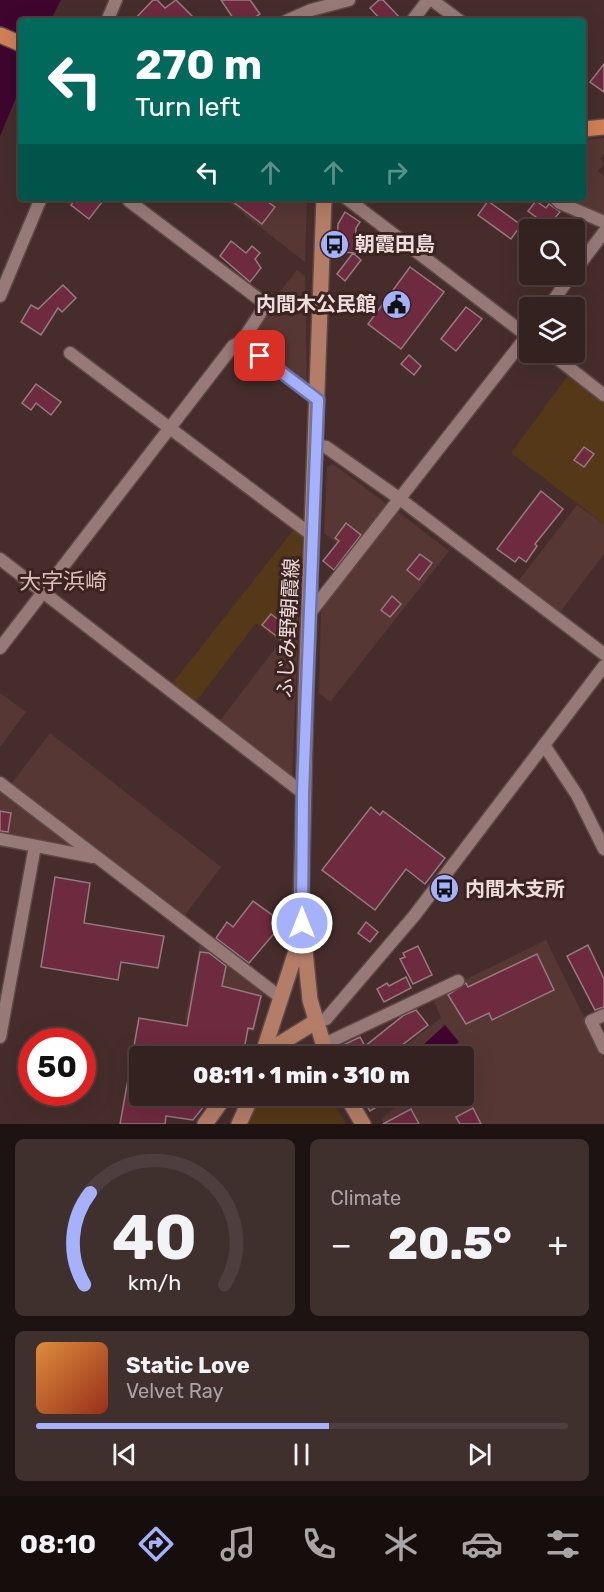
<!DOCTYPE html>
<html lang="en">
<head>
<meta charset="utf-8">
<style>
  body { margin:0; font-family:Rubik,"Noto Sans JP",sans-serif; background:#3f2f2d; color:#f1f3f6; height:100vh; display:flex; flex-direction:column; font-size:22px; white-space:nowrap }
  * { box-sizing:border-box; margin:0 }
  p { font-size:20px; color:#a9a4a5 }
  .icon { flex:none; width:33px; height:33px; fill:none; stroke:currentColor; stroke-width:2; stroke-linecap:round; stroke-linejoin:round }
  .map { position:relative; height:1124px; overflow:hidden }
  .side { display:flex; flex-direction:column; gap:15px; padding:15px; background:#1d1312; flex:1 }
  .side>* { flex:none }
  .hud { position:absolute; left:18px; top:18px; width:568px; height:183px; border-radius:6px; box-shadow:0 6px 24px #0002,0 0 0 2px #4e3f3e; background:#00695c; color:#fff; overflow:hidden }
  .tools { position:absolute; left:519px; top:219px; display:grid; gap:12px }
  .tools a { display:grid; place-items:center; width:66px; height:66px; border-radius:6px; background:#342220; box-shadow:0 6px 24px #0002,0 0 0 2px #4e3f3e; font-size:30px }
  .speed { position:absolute; left:18px; top:1028px; display:flex; gap:12px; font-size:30px; font-weight:700; text-align:center }
  .speed>* { display:grid; place-content:center; width:78px; height:78px; border-radius:50%; background:#342220; box-shadow:0 6px 24px #0002,0 0 0 2px #4e3f3e; line-height:1 }
  .speed .limit { border:9px solid #d22; background:#fff; color:#111 }
  .pin { position:absolute; display:grid; place-items:center; width:51px; height:51px; color:#fff; margin:-26px; border-radius:12px; box-shadow:0 3px 9px #0006 }
  .me { position:absolute; width:66px; margin:-33px; rotate:0deg; stroke-linejoin:round; filter:drop-shadow(0 0 4px #0008) }
  .turn { display:flex; align-items:center; gap:21px; height:126px; padding:0 18px; font-size:27px }
  .turn .icon { width:78px; height:78px; stroke-width:2.5 }
  .turn b { display:block; font-size:42px; line-height:51px }
  .lanes { display:flex; align-items:center; height:57px; padding:0 18px; background:#0003; justify-content:center; gap:30px; direction:ltr }
  .lanes .off { opacity:.35 }
  .big { font-size:45px; font-weight:800; line-height:1.1 }
  .side .card { flex:1; display:flex; flex-direction:column; justify-content:center; gap:9px; min-width:0; padding:0 21px; border-radius:9px; background:#3f2f2d }
  .side .dial { align-items:center; gap:0 }
  .dial svg { height:156px; overflow:visible; fill:none; stroke:#4e3f3e; stroke-width:7; stroke-linecap:round; text-anchor:middle }
  .dial text { fill:#f1f3f6; stroke:none }
  .song { display:flex; align-items:center; gap:18px }
  .cover { width:72px; height:72px; border-radius:9px; background:linear-gradient(135deg,hsl(30 70% 55%),hsl(10 70% 35%)) }
  .played { height:6px; border-radius:3px; background:linear-gradient(90deg,#a6b1fc 55%,#4e3f3e 55%) }
  .keys { display:flex; justify-content:space-around; direction:ltr }
  .heat { display:flex; justify-content:space-between; align-items:center; font-size:33px; direction:ltr }
  .side .tiles { flex:1; display:grid; gap:15px; grid-template-columns:1fr 1fr }
  .card:last-child { grid-column:span 2 }
  .trip { position:absolute; left:129px; top:1046px; width:345px; height:60px; border-radius:6px; background:#342220; box-shadow:0 6px 24px #0002,0 0 0 2px #4e3f3e; font-weight:800; line-height:60px; text-align:center }
  .dock { display:flex; height:96px; justify-content:space-around; align-items:center; background:#150e0d; color:#a9a4a5 }
  .dock .icon { width:42px; height:42px }
  .dock .active { color:#a6b1fc }
  .dock b { font-size:27px; color:#f1f3f6 }
  .map>svg:first-child { display:block }
</style>
</head>
<body>
<div class="map">
<svg width="604" height="1124" viewBox="0 0 604 1124">
  <rect width="100%" height="100%" fill="#462d2b"/>
  <g fill="#563734">
    <polygon points="604,138 604,154 600,158 604,164 598,171 604,176 604,216 560,198 584,198 584,140"/>
    <polygon points="223,198 307,198 305,262"/>
    <polygon points="297,270 305,276 307,386 248,340 271,303"/>
    <polygon points="333,464 389,506 351,554 324,533 327,467"/>
    <polygon points="577,505 604,524 604,554 560,612 519,580"/>
    <polygon points="397,511 449,551 330,702 319,693 321,610"/>
    <polygon points="280,642 297,656 292,778 219,722"/>
    <polygon points="0,693 26,712 0,747"/>
    <polygon points="50,733 221,867 185,915 12,783"/>
    <polygon points="0,789 79,847 0,833"/>
    <polygon points="546,940 604,1058 604,1124 384,1124 381,1119 410,1095 464,1095 464,1056 392,1056 441,1018 432,996"/>
    <polygon points="200,943 263,994 254,1032 185,1020"/>
  </g>
  <g fill="#543817">
    <polygon points="569,374 604,401 604,524 511,453"/>
    <polygon points="295,528 302,533 297,656 256,623 195,703 171,685"/>
    <polygon points="261,1095 330,1097 346,1124 248,1124"/>
  </g>
  <g fill="#3f052f">
    <polygon points="0,0 61,0 50,21 21,21 21,86 0,136"/>
    <polygon points="445,1025 459,1042 443,1056 411,1056"/>
  </g>
  <g fill="#6e2a3f" stroke="#977a81" stroke-width="1.5">
    <polygon points="153,0 157,0 165,8 176,0 197,21 133,21"/>
    <polygon points="221,0 250,0 260,14 249,21 235,21"/>
    <polygon points="379,0 383,0 403,21 382,21 370,8"/>
    <polygon points="604,64 604,92 590,82"/>
    <polygon points="76,198 105,198 89,219 71,205"/>
    <polygon points="228,198 262,198 275,207 262,224"/>
    <polygon points="488,201 521,225 511,239 478,215"/>
    <polygon points="536,201 546,208 549,204 560,212 548,226 528,211"/>
    <polygon points="345,212 360,222 356,228 355,253 340,252 340,245 337,245 338,224"/>
    <polygon points="231,241 246,253 252,246 260,253 255,259 261,268 250,282 220,256"/>
    <polygon points="353,253 361,260 345,281 337,274"/>
    <polygon points="410,267 444,292 401,349 368,324"/>
    <polygon points="63,285 76,298 62,312 58,308 41,335 21,322 31,305 38,309"/>
    <polygon points="466,307 482,319 456,351 441,339"/>
    <polygon points="409,355 421,366 414,375 401,364"/>
    <polygon points="36,384 61,402 51,415 36,403 31,410 22,403"/>
    <polygon points="584,447 594,454 584,467 574,460"/>
    <polygon points="541,491 563,509 535,544 537,546 526,562 519,557 515,562 497,549"/>
    <polygon points="346,523 361,535 334,570 323,561 339,541 335,538"/>
    <polygon points="420,554 432,563 419,580 407,570"/>
    <polygon points="392,596 401,604 390,617 381,610"/>
    <polygon points="271,614 296,634 288,645 262,625"/>
    <polygon points="371,807 380,815 383,811 445,858 425,884 406,869 375,910 322,870"/>
    <polygon points="0,811 11,813 8,832 0,831"/>
    <polygon points="55,877 90,883 84,923 164,936 158,968 121,962 118,980 41,967"/>
    <polygon points="253,901 283,923 249,963 216,938 227,922 233,927"/>
    <polygon points="366,922 378,932 370,942 358,933"/>
    <polygon points="588,945 604,979 604,1007 595,1010 567,956"/>
    <polygon points="418,946 432,975 413,984 400,959 405,957 403,953"/>
    <polygon points="200,952 209,953 226,966 222,986 261,996 253,1029 248,1028 243,1056 140,1056 140,1095 213,1095 193,1120 166,1116 165,1124 120,1124 139,1018 187,1026"/>
    <polygon points="537,954 554,990 492,1020 489,1013 466,1024 448,995 466,983 468,987"/>
    <polygon points="406,977 411,988 384,1002 377,989 387,983 389,986"/>
    <polygon points="416,1010 428,1025 388,1056 345,1056 339,1047 360,1037 365,1046 404,1015"/>
    <polygon points="360,1095 396,1095 370,1111"/>
    <polygon points="473,1108 481,1124 460,1124 456,1117"/>
    <polygon points="411,1109 419,1124 383,1124"/>
  </g>
  <g fill="none" stroke-linecap="round" stroke-linejoin="round">
    <defs>
      <g id="street">
        <polyline points="432,0 460,21"/>
        <polyline points="107,21 116,0"/>
        <polyline points="286,21 311,10 349,0"/>
        <polyline points="412,21 428,0"/>
        <polyline points="346,198 530,338"/>
        <polyline points="555,198 560,203 604,222"/>
        <polyline points="129,201 264,303 265,306 242,341 318,400"/>
        <polyline points="574,272 604,232"/>
        <polyline points="0,296 41,198"/>
        <polyline points="548,308 572,274"/>
        <polyline points="549,352 604,395"/>
        <polyline points="70,353 313,536"/>
        <polyline points="316,445 326,447 400,499 604,654"/>
        <polyline points="0,559 303,793"/>
        <polyline points="310,613 530,332"/>
        <polyline points="0,648 233,346 242,341"/>
        <polyline points="544,745 577,795 604,849"/>
        <polyline points="0,783 280,997"/>
        <polyline points="0,839 93,857"/>
        <polyline points="604,1015 591,1021 604,1048"/>
        <polyline points="315,1022 326,1019 414,916 604,666"/>
        <polyline points="0,1037 35,846"/>
        <polyline points="322,1043 331,1041 458,981"/>
      </g>
      <g id="secondary">
        <polyline points="324,198 306,691 301,911 310,1000 327,1056"/>
        <polyline points="260,1056 315,1022"/>
        <polyline points="262,1056 300,939"/>
        <polyline points="346,1095 363,1124"/>
        <polyline points="205,1124 226,1095"/>
        <polyline points="239,1124 252,1095"/>
      </g>
      <g id="primary">
        <polyline points="0,35 21,44"/>
        <polyline points="584,129 604,127"/>
      </g>
    </defs>
    <use href="#street" stroke="#5e4947" stroke-width="15"/>
    <use href="#secondary" stroke="#5e4947" stroke-width="18"/>
    <use href="#primary" stroke="#5e4947" stroke-width="18"/>
    <use href="#street" stroke="#977a77" stroke-width="12"/>
    <use href="#secondary" stroke="#b47d67" stroke-width="15"/>
    <use href="#primary" stroke="#d17f58" stroke-width="15"/>
  </g>
  <g fill="none" stroke-linecap="round" stroke-linejoin="round">
    <defs>
      <polyline id="route" points="260,356 318,400 303,793 302,923"/>
    </defs>
    <use href="#route" stroke="#6c73a4" stroke-width="15"/>
    <use href="#route" stroke="#a6b1fc" stroke-width="10"/>
  </g>
  <defs>
    <symbol id="bus-disc" viewBox="-11 -11 22 22"><circle r="9.5" fill="#a6b1fc" stroke="#3b2321"/><path d="M-5-6H5V4H4V6H2V4H-2V6H-4V4H-5ZM-3.5-4V0h7V-4ZM-3.5 1.2v1.5H-2V1.2ZM2 1.2v1.5H3.5V1.2Z" fill="#111"/></symbol>
    <symbol id="civic-disc" viewBox="-11 -11 22 22"><circle r="9.5" fill="#a6b1fc" stroke="#3b2321"/><path d="M-.6-6.5H3V-4.5H.6V-3L4-1V1h2V6H-6V1h2V-1L-.6-3ZM-1.2 2.5V6h2.4V2.5Z" fill="#111"/></symbol>
  </defs>
  <g fill-rule="evenodd">
    <use href="#bus-disc" x="318" y="228" width="33" height="33"/>
    <use href="#civic-disc" x="380" y="288" width="33" height="33"/>
    <use href="#bus-disc" x="428" y="872" width="33" height="33"/>
  </g>
  <g text-anchor="middle" dominant-baseline="central" stroke-width="6" stroke-linejoin="round" paint-order="stroke">
    <g font-size="20" font-weight="bold" fill="#eedddb" stroke="#3b2321" text-anchor="start">
      <text x="355" y="244">朝霞田島</text>
      <text x="376" y="304" text-anchor="end">内間木公民館</text>
      <text x="465" y="889">内間木支所</text>
    </g>
    <g font-size="20" fill="#eedddb" stroke="#3b2321">
      <text transform="translate(288 628) rotate(-87)">ふじみ野朝霞線</text>
    </g>
    <g font-size="22" fill="#debebb" stroke="#3b2321">
      <text x="63" y="581">大字浜崎</text>
    </g>
  </g>
</svg>
<div class="tools">
<a><svg class="icon" aria-label="search" viewBox="0 0 24 24"><circle cx="10" cy="10" r="6"/><path d="M15 15l6 6"/></svg></a>
<a><svg class="icon" aria-label="layers" viewBox="0 0 24 24"><path d="M12 4l9 5-9 5-9-5zM3 14l9 5 9-5"/></svg></a>
</div>
<div class="speed"><div class="limit">50</div></div>
<div class="pin" style="left:260px;top:356px;background:#d93025"><svg class="icon" aria-label="arrive" viewBox="0 0 24 24"><path d="M6 21V4h12l-3 4 3 4H6"/></svg></div>
<svg class="me" style="left:302px;top:923px" viewBox="-20 -20 40 40"><circle r="17" fill="#a6b1fc" stroke="#fff" stroke-width="3"/><path d="M0-11L8 9 0 5-8 9z" fill="#fff"/></svg>
<div class="trip">08:11 · 1 min · 310 m</div>
<div class="hud">
<div class="turn"><svg class="icon" aria-label="left" viewBox="0 0 24 24"><path d="M17 20v-9H6M10 6l-5 5 5 5"/></svg><div><b>270 m</b>Turn left</div></div>
<div class="lanes"><svg class="icon" aria-label="left" viewBox="0 0 24 24"><path d="M17 20v-9H6M10 6l-5 5 5 5"/></svg><svg class="icon off" aria-label="ahead" viewBox="0 0 24 24"><path d="M12 20V5M6 11l6-6 6 6"/></svg><svg class="icon off" aria-label="ahead" viewBox="0 0 24 24"><path d="M12 20V5M6 11l6-6 6 6"/></svg><svg class="icon off" aria-label="right" viewBox="0 0 24 24"><path d="M7 20v-9h11M14 6l5 5-5 5"/></svg></div>
</div>
</div>
<section class="side">
<div class="tiles">
<div class="card dial"><svg viewBox="0 0 100 80">
<path d="M14 69A42 42 0 1 1 86 69"/>
<path d="M14 69A42 42 0 0 1 17 22" stroke="#a6b1fc"/>
<text x="50" y="56" font-size="32" font-weight="700">40</text>
<text x="50" y="72" font-size="11">km/h</text>
</svg></div>
<div class="card"><p>Climate</p>
<div class="heat"><a>−</a><b class="big">20.5°</b><a>+</a></div>
</div>
<div class="card">
<div class="song"><i class="cover"></i><div><b>Static Love</b><p>Velvet Ray</p></div></div>
<div class="played"></div>
<div class="keys"><svg class="icon" aria-label="previous" viewBox="0 0 24 24"><path d="M18 5L8 12l10 7zM5 5v14"/></svg><svg class="icon" aria-label="pause" viewBox="0 0 24 24"><path d="M8 5v14M16 5v14"/></svg><svg class="icon" aria-label="next" viewBox="0 0 24 24"><path d="M6 5l10 7-10 7zM19 5v14"/></svg></div>
</div>
</div>
</section>
<nav class="dock">
<b>08:10</b>
<svg class="icon active" aria-label="directions" viewBox="0 0 24 24"><path d="M12 3l9 9-9 9-9-9zM9 14v-3h6M13 9l2 2-2 2"/></svg>
<svg class="icon" aria-label="music" viewBox="0 0 24 24"><path d="M9 18V5l10-2v13"/><circle cx="6" cy="18" r="3"/><circle cx="16" cy="16" r="3"/></svg>
<svg class="icon" aria-label="phone" viewBox="0 0 24 24"><path d="M5 4h4l2 5-3 2q2 4 5 5l2-3 5 2v4C11 20 4 13 5 4z"/></svg>
<svg class="icon" aria-label="climate" viewBox="0 0 24 24"><path d="M12 3v18M4 7l16 10M4 17L20 7"/></svg>
<svg class="icon" aria-label="car" viewBox="0 0 24 24"><path d="M5 17H2v-5l4-1 3-4h7l3 4 3 1v5h-3M9 17h6M6 11h13"/><circle cx="7" cy="17" r="2"/><circle cx="17" cy="17" r="2"/></svg>
<svg class="icon" aria-label="filters" viewBox="0 0 24 24"><path d="M4 7h16M4 17h16"/><circle cx="9" cy="7" r="2"/><circle cx="15" cy="17" r="2"/></svg>
</nav>
</body>
</html>
